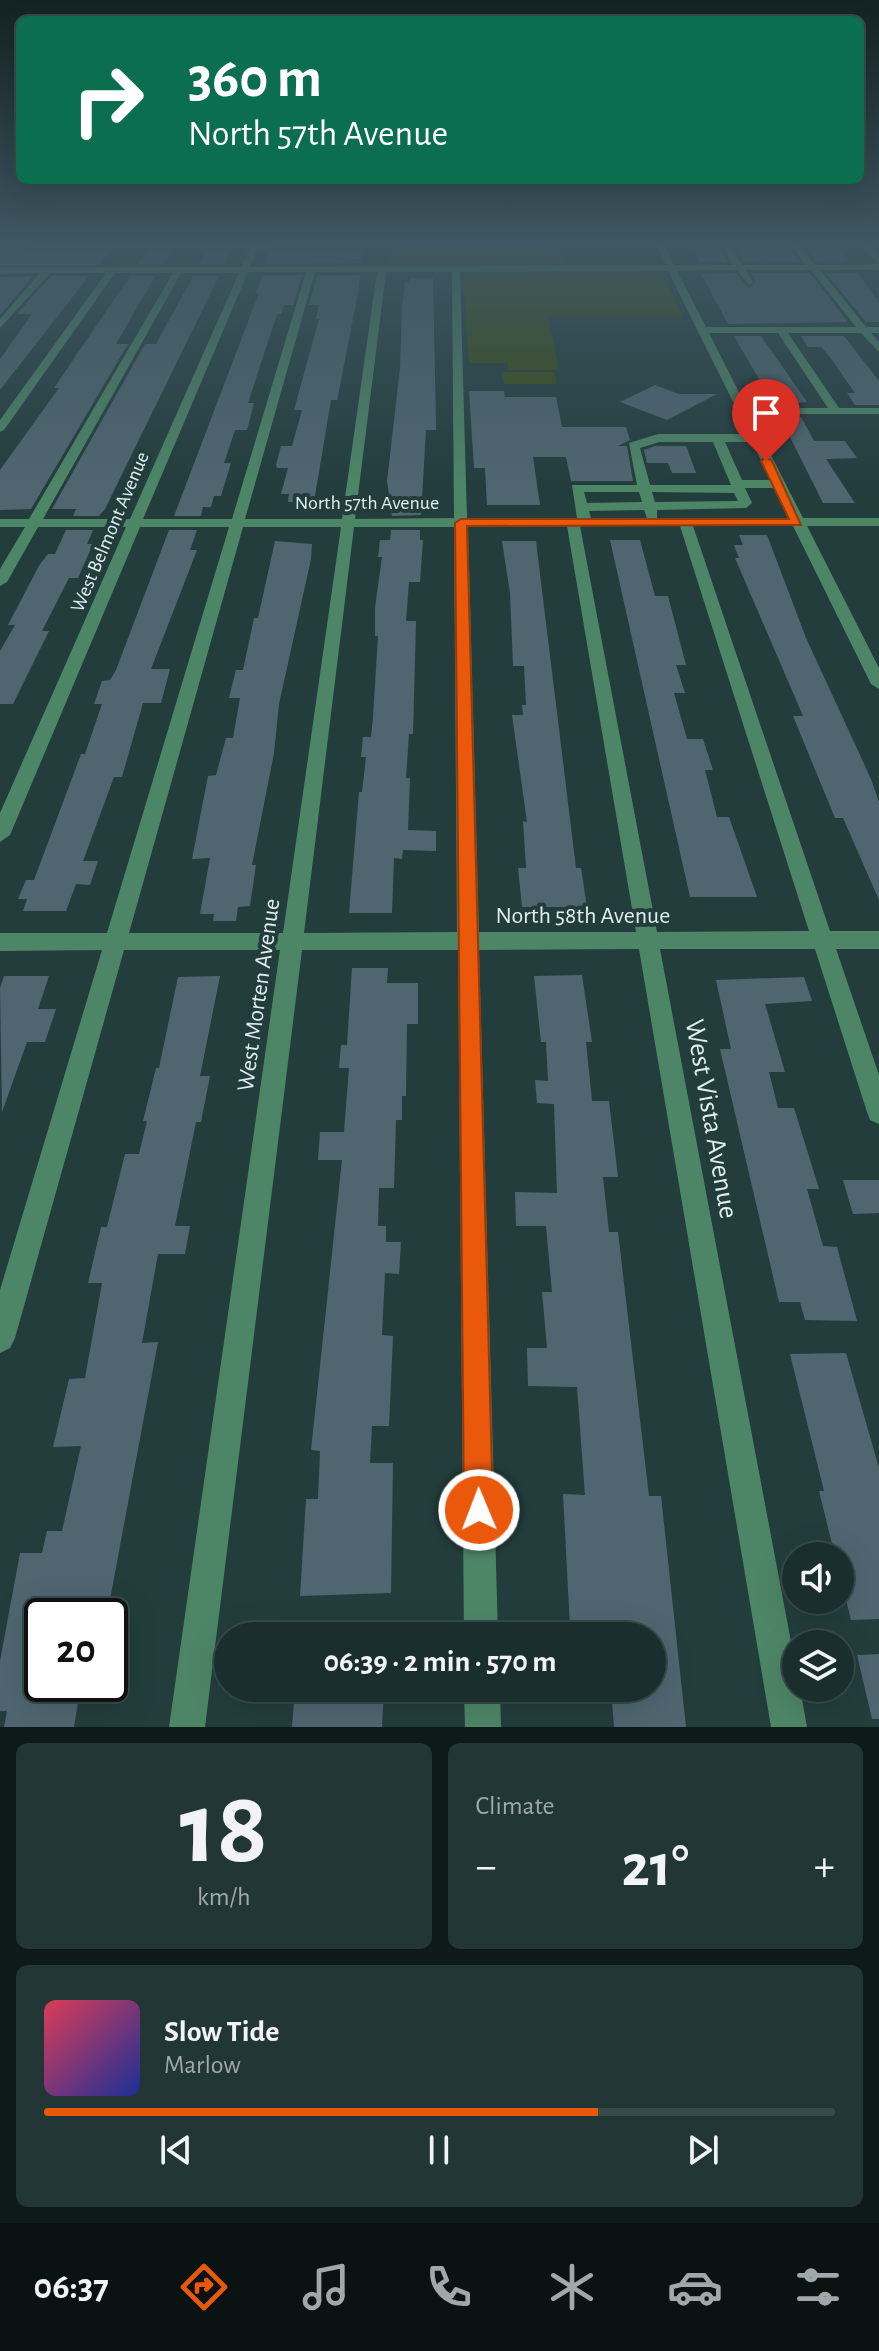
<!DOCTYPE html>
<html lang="en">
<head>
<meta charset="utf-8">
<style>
  body { margin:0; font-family:"Alegreya Sans",sans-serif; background:#233636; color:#f1f3f6; height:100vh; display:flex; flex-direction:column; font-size:30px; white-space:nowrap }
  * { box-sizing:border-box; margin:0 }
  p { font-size:26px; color:#9fa8aa }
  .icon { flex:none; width:44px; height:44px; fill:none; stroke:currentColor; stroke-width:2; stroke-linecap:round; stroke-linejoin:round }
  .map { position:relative; height:1727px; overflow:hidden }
  .details { display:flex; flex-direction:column; gap:16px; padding:16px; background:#0e1919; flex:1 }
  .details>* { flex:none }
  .guide { position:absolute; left:16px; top:16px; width:848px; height:168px; border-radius:12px; box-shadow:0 8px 32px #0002,0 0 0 2px #384a4a; background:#0b6e4f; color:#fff; overflow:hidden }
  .controls { position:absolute; left:782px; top:1542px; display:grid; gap:16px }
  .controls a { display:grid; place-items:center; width:72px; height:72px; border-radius:50%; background:#1a2e2e; box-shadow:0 8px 32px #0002,0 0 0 2px #384a4a; font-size:40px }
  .speed { position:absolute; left:24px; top:1598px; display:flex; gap:16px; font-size:40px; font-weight:700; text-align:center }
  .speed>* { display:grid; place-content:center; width:104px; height:104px; border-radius:50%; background:#1a2e2e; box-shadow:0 8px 32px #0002,0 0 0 2px #384a4a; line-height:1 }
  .speed .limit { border:4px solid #111; border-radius:12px; background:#fff; color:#111 }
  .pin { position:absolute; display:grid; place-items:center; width:68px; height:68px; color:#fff; margin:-82px -34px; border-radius:50% 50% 50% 0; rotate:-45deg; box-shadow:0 0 8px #0007 }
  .pin .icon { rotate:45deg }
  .me { position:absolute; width:88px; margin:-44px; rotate:359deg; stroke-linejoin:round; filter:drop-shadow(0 0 6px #0008) }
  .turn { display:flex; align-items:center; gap:28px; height:168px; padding:0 40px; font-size:36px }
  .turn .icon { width:104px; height:104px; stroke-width:2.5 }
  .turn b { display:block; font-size:56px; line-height:68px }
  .big { font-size:60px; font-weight:700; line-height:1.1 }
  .details .widget { flex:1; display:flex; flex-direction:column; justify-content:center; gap:12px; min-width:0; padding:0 28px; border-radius:12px; background:#233636 }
  .details .dial { align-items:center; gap:0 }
  .dial b { font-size:104px; line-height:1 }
  .song { display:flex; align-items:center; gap:24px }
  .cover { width:96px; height:96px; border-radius:12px; background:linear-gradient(135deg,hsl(350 70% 55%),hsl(230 70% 35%)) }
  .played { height:8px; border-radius:4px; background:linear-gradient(90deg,#ea580c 70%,#384a4a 70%) }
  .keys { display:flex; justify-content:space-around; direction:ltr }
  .heat { display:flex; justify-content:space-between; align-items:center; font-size:44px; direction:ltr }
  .details .tiles { flex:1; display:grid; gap:16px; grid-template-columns:1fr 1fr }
  .widget:last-child { grid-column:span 2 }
  .trip { position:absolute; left:214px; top:1622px; width:452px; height:80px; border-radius:40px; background:#1a2e2e; box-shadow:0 8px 32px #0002,0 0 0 2px #384a4a; font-weight:700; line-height:80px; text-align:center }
  .menu { display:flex; height:128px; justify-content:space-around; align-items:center; background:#0a1212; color:#9fa8aa }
  .menu .icon { width:56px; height:56px }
  .menu .selected { color:#ea580c }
  .menu b { font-size:36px; color:#f1f3f6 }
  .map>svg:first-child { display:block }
</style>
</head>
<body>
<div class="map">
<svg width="879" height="1727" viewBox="0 0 879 1727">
  <rect width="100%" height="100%" fill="#233d3d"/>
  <g fill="#3b4c0f">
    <polygon points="392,245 560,245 565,264 389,266"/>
    <polygon points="662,274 683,317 548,317 559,370 509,370 507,363 469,363 463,275"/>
    <polygon points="502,372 554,372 557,384 504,384"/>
  </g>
  <g fill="#4f6671">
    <polygon points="9,245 29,252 110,251 99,265 0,265 0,247"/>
    <polygon points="750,245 788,245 800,262 744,262 736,248 752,249"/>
    <polygon points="804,245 835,245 849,261 816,262"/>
    <polygon points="694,248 720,248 728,262 700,262"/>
    <polygon points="148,251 172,251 163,264 138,264"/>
    <polygon points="270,251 362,251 361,263 266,264"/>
    <polygon points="206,252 230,252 224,264 199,264"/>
    <polygon points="736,273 749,288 756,282 751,273 810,273 848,322 728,324 701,274"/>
    <polygon points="826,273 858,273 879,303 879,322 866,322"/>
    <polygon points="263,275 302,275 293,305 284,305 281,314 277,314 248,403 254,403 247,430 235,430 224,463 231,463 221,496 214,496 211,507 203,507 201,516 174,516 259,293 256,293"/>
    <polygon points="317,275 360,275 359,287 339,391 337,400 331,400 314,502 288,502 289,494 281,494 288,468 277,468 276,465 281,446 292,446 302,410 294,410 319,319 316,319 319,305 309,305"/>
    <polygon points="33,276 1,314 0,314 0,277"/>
    <polygon points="51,276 89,276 0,390 0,359 32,314 17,314"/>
    <polygon points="130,276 155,276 116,344 128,344 31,509 0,510 0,470 59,388 54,388"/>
    <polygon points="193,276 219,276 105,509 99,516 73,516 76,509 52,509 145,344 156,344"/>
    <polygon points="410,278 433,278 436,425 436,430 426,430 421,515 392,516 387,481 400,368 402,307 405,283 409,283"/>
    <polygon points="734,336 761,336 807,402 774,405"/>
    <polygon points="801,336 844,336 879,381 879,405 855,405 847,393 855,393 830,357 821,347 808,347"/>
    <polygon points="655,385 679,394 717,394 667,420 620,402"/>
    <polygon points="469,391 504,391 505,397 556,397 562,427 626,427 630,440 618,446 627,446 633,481 571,481 566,457 533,457 540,505 487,505 485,468 474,468"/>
    <polygon points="780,417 801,417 814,441 845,441 857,458 826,459 855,503 823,503"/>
    <polygon points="655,446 686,446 696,473 672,473 668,463 647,463 644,450"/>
    <polygon points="66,530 93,530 87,544 93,544 78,578 69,578 42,631 49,631 13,704 0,704 0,651 15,625 8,625 40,564 48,554 55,554"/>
    <polygon points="169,530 197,530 190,550 197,550 151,669 170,669 161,703 143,703 122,777 114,777 83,861 98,861 90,885 76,884 66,911 23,911 27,899 18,899 26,880 34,880 81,754 85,754 102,704 94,704 102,681 110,680 116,670"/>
    <polygon points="391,530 420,530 420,540 423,540 420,582 409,582 406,621 416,621 413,734 409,734 406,778 410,778 408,830 436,831 436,851 403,850 402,859 394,858 392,913 349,913 359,792 362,792 366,757 361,757 363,737 371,737 373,717 378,636 375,636 375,608 382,557 378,557 380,540 390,540"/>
    <polygon points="739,535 767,535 806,638 871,779 879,802 879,900 843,818 835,818 793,716 803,716 735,558 739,558 734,545 743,545"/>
    <polygon points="610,540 640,540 655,596 668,596 686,665 676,665 685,693 674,693 687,739 703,739 713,770 705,770 717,817 729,817 757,897 690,897"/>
    <polygon points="275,541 312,544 311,559 279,704 274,753 252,865 256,865 250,906 238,907 236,921 213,921 214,914 200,914 210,858 192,859 208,776 216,775 226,738 233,738 240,698 229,698 236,670 243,670 254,618 258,618"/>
    <polygon points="502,541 536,541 576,868 581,868 587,907 522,907 518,868 526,868 523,821 527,822 512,715 523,715 522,705 526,705 524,666 513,666 510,593"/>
    <polygon points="352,968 388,968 387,983 418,983 418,1024 407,1024 406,1096 402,1096 402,1120 396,1120 394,1188 379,1188 378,1226 386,1226 386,1242 401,1242 399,1274 385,1273 382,1335 393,1336 389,1426 372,1426 370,1463 393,1463 391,1593 300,1596 306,1499 318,1499 320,1451 311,1450 342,1160 318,1160 320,1132 344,1132 349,1068 339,1068 341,1045 347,1045"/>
    <polygon points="582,975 592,1042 586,1042 592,1101 609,1101 618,1177 603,1177 609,1232 618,1232 649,1496 661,1496 686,1727 614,1727 611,1688 652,1688 652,1629 570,1627 563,1494 585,1495 577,1387 528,1386 527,1348 547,1348 542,1292 552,1292 546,1226 516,1226 515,1192 557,1193 554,1104 537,1103 535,1080 548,1081 546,1042 541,1042 534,976"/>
    <polygon points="4,976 49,976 38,1009 56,1009 45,1042 27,1042 2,1112 0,988"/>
    <polygon points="220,976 200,1076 210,1076 201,1122 196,1122 175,1226 190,1226 185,1254 158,1254 142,1343 158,1342 109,1605 42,1605 42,1684 81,1684 74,1727 4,1727 7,1711 0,1711 0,1661 20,1553 42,1553 47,1531 62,1531 81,1446 53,1447 69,1379 85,1378 102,1283 88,1283 101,1227 107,1227 125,1154 139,1154 147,1121 143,1121 156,1068 159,1068 178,977"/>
    <polygon points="804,977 812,1001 765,1004 785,1072 769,1072 778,1108 794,1108 819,1189 807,1189 823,1246 837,1247 857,1321 805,1320 800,1302 779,1302 720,1049 731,1049 716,980"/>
    <polygon points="843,1180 879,1180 879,1213 853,1214"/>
    <polygon points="846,1353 879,1468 879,1619 851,1620 840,1576 840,1556 835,1556 819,1491 824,1491 790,1354"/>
    <polygon points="879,1654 879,1719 872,1719 857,1655"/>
    <polygon points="295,1688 384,1688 382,1727 292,1727"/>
  </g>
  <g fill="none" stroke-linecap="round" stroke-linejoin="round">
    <g fill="#4d8667" fill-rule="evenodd">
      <path d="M31,245H352L258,248L250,267L666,265L656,245H664L674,265H733L722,245H731L742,265H806L791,245H800L815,265L879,264V270H820L866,327H879V333H871L879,342V352L861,333H788L839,408H879V414H750L803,518H879V526H807L879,668V689L871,684L793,526H693L830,931H879V949H836L879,1075V1124L870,1120L867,1112L815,949H660L796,1668V1688H800L807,1727H771L639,949L479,950L498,1636H464L458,950H302L205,1727H169L280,950H124L15,1338L10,1348L0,1353V1290L102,950L0,951V933H107L229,527H140L10,835L0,842V813L126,527H38L7,582L0,586V569L25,527H0V519H29L173,273H115L4,430L0,432V420L106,273H50L0,328V319L40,273L0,274V268L241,267L250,248H35ZM737,270L749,285L753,282L745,270H811L856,327H706L677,271ZM668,271L749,434H658L629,443L637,485H572L577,518H467L460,272ZM248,272H306L232,519H143ZM315,272H377L342,519H245ZM386,272H452L454,518L355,519ZM181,273H239L130,519H43ZM709,333H778L828,408H747ZM659,442H713L731,485H650L640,448ZM725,442H752L771,480H742ZM745,488H775L789,518H657V510L746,508L752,503ZM584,492H639L642,502L587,503ZM652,492L734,493L738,501L655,502ZM644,510L647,518H591L589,511ZM567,526L636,932H479L468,527ZM580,526H680L809,931L657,932ZM243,527H341L283,933H129ZM354,527H454L457,932L304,933Z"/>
      <polygon points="860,245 869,245 879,256 879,264"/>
      <polygon points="464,1688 500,1688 501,1727 465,1727"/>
    </g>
  </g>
  <linearGradient id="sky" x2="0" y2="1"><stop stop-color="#132222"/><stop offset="0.5" stop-color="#3f5762"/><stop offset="1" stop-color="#3f5762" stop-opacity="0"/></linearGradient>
  <rect width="879" height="487" fill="url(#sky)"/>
  <polygon fill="#ea580c" stroke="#983908" stroke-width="2" points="766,457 772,461 801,525 467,526 493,1510 489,1520 479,1524 468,1520 464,1510 455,523 461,519 789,519 761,461"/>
  <g text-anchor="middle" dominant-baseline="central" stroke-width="8" stroke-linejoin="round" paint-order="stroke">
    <g font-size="20" fill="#dfefee" stroke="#233d3d">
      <text x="367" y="503">North 57th Avenue</text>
      <text transform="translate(110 532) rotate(-67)">West Belmont Avenue</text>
    </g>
    <g font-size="24" fill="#dfefee" stroke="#233d3d">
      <text x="583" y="916">North 58th Avenue</text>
      <text transform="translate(259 995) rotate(-82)">West Morten Avenue</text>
    </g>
    <g font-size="28" fill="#dfefee" stroke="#233d3d">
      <text transform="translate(711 1119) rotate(80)">West Vista Avenue</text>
    </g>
  </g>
</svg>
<div class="controls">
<a><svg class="icon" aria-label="sound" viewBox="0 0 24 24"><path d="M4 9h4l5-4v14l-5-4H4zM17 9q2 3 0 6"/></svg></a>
<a><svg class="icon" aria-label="layers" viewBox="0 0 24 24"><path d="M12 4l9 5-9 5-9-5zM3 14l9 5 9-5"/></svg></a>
</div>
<div class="speed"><div class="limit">20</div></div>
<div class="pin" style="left:766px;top:461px;background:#d93025"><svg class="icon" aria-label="arrive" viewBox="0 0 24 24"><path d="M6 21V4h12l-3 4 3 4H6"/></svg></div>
<svg class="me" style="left:479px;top:1510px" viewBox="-20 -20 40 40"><circle r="17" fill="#ea580c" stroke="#fff" stroke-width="3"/><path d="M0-11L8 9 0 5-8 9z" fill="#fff"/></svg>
<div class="trip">06:39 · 2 min · 570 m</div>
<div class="guide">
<div class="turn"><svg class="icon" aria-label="right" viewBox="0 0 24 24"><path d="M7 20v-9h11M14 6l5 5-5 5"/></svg><div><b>360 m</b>North 57th Avenue</div></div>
</div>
</div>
<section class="details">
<div class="tiles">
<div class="widget dial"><b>18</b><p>km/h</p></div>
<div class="widget"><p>Climate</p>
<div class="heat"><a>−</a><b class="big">21°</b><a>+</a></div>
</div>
<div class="widget">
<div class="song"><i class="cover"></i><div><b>Slow Tide</b><p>Marlow</p></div></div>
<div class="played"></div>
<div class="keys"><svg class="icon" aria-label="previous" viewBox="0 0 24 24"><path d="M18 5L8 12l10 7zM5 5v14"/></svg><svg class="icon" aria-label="pause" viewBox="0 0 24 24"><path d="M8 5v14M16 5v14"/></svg><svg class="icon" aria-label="next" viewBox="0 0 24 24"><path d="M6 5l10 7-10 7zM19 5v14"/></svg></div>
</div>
</div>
</section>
<nav class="menu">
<b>06:37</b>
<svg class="icon selected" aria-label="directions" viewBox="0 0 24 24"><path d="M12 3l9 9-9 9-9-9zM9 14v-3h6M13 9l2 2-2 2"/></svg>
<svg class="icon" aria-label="music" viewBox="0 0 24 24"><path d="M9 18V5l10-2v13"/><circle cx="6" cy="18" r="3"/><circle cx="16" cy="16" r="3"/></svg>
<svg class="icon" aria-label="phone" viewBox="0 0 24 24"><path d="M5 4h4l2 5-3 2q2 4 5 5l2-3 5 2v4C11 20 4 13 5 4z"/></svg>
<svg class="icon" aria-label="climate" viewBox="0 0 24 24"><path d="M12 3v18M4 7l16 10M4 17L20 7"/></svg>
<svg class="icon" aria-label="car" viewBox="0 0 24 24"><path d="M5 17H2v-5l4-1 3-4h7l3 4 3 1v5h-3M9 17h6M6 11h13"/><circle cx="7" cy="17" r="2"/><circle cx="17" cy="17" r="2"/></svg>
<svg class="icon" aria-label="filters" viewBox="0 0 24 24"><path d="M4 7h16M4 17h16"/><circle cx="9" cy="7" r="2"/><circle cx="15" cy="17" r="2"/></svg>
</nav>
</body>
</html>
